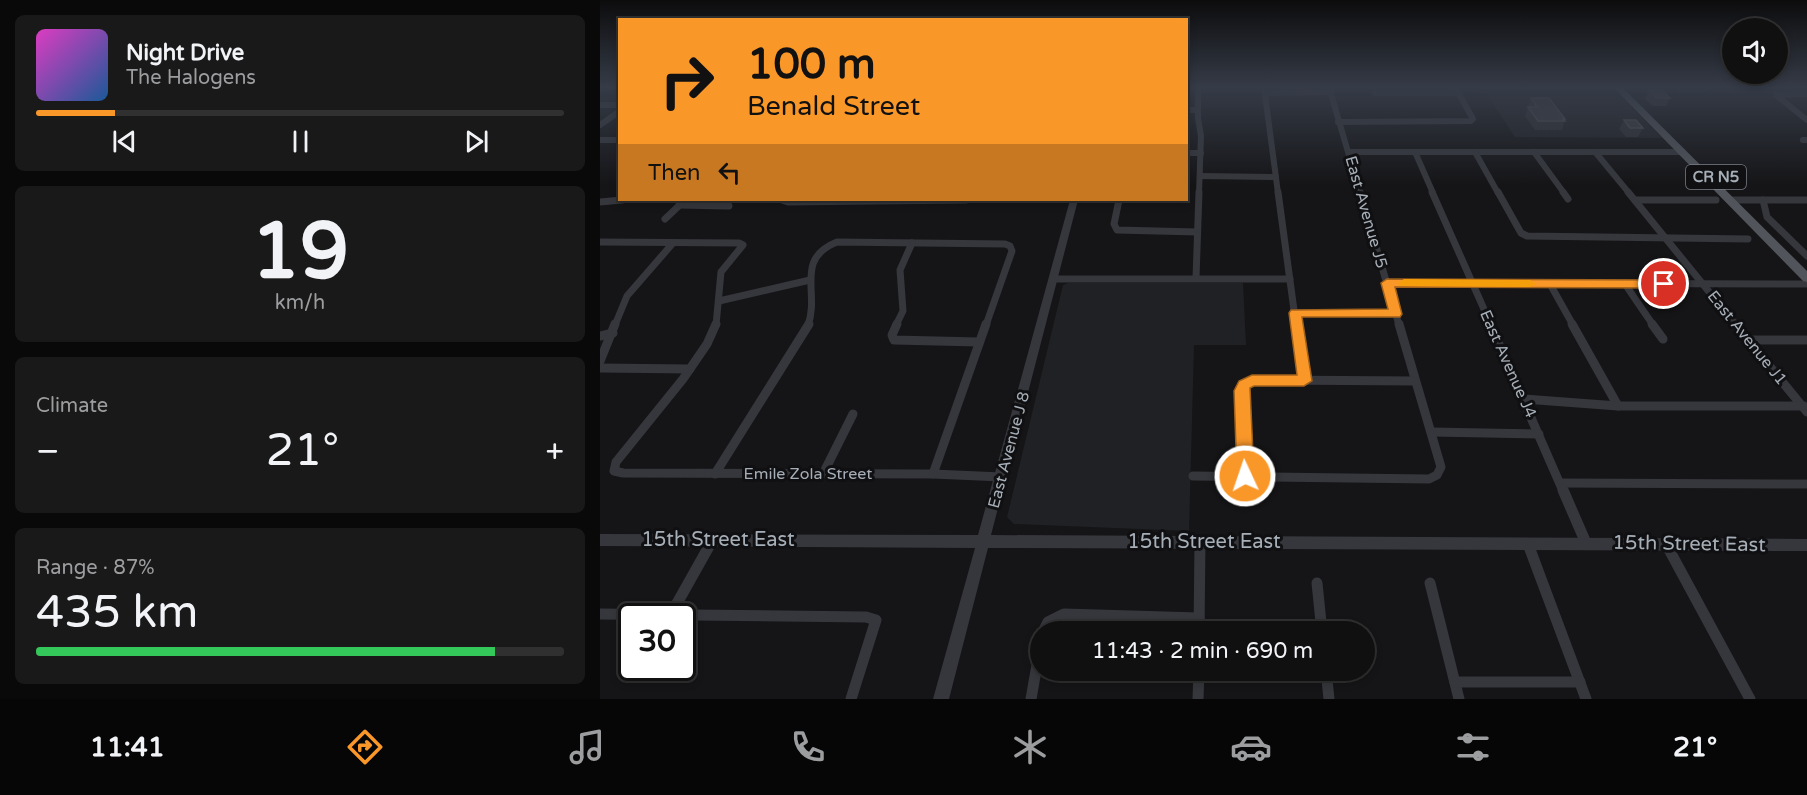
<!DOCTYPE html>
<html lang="en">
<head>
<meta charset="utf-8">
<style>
  body { margin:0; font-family:"Varela Round",sans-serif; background:#19191a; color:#f1f3f6; height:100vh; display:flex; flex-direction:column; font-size:22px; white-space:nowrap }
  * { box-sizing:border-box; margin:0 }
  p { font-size:20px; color:#9c9d9f }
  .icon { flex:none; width:33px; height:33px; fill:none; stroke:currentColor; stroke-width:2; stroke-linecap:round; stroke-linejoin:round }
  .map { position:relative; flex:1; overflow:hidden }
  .sheet { display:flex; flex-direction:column; gap:15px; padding:15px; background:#090909; width:600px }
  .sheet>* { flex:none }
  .guide { position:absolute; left:18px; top:18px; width:570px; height:183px; border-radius:0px; box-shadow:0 3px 9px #0003,0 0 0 2px #303031; background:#fa9729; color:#111; overflow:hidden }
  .tools { position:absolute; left:1122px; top:18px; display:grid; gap:12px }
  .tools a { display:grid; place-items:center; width:66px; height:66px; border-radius:50%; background:#101011; box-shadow:0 3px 9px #0003,0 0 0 2px #303031; font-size:30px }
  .speed { position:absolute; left:18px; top:603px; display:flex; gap:12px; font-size:30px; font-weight:700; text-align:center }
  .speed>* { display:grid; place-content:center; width:78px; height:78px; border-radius:50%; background:#101011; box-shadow:0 3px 9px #0003,0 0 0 2px #303031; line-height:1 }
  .speed .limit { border:3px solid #111; border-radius:9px; background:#fff; color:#111 }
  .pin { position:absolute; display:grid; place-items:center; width:51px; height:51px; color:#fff; margin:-26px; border:3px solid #fff; border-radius:50%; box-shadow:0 2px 6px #0007 }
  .me { position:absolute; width:66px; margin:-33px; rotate:357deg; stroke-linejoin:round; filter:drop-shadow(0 0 4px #0008) }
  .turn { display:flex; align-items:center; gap:21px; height:126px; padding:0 30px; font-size:27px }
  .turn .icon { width:78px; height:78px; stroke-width:2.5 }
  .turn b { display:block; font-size:42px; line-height:51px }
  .then { display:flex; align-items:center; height:57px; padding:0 30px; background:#0003; gap:12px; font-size:22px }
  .big { font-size:45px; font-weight:600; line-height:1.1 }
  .sheet .widget { flex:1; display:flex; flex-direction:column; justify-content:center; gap:9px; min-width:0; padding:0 21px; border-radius:9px; background:#19191a }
  .sheet .dial { align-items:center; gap:0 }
  .dial b { font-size:78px; line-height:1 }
  .song { display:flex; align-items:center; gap:18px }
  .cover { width:72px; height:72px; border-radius:9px; background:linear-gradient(135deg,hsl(310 70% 55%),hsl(210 70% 35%)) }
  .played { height:6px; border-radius:3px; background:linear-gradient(90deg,#fa9729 15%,#303031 15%) }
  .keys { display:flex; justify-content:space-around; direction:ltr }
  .heat { display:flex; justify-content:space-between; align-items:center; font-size:33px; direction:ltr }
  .charge { height:9px; border-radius:4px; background:linear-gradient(90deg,#34c759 87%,#303031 0) }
  .trip { position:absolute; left:430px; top:621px; width:345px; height:60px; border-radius:30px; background:#101011; box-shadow:0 3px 9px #0003,0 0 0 2px #303031; font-weight:600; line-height:60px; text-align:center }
  .menu { display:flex; height:96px; justify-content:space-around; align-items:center; background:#060607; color:#9c9d9f }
  .menu .icon { width:42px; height:42px }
  .menu .selected { color:#fa9729 }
  .menu b { font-size:27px; color:#f1f3f6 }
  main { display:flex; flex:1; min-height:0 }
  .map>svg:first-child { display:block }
</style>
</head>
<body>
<main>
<section class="sheet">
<div class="widget">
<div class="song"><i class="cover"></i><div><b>Night Drive</b><p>The Halogens</p></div></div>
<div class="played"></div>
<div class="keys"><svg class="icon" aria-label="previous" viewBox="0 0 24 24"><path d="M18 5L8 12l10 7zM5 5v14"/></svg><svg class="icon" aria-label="pause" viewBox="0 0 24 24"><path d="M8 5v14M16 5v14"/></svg><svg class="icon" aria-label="next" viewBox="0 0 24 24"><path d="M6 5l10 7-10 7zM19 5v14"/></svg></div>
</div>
<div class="widget dial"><b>19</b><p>km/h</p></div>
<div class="widget"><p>Climate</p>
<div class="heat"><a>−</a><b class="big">21°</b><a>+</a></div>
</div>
<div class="widget"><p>Range · 87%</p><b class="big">435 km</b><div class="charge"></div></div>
</section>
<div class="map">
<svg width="1207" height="699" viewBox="0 0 1207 699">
  <rect width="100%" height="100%" fill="#151517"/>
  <g fill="#202124">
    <polygon points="882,87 1012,87 1062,138 915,137"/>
    <polygon points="468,283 643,283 646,345 594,345 589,531 414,524 407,517 463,285"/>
  </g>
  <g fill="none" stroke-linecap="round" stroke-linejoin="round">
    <g stroke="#35373c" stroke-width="6">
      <polyline points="598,87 598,118 601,136 599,193"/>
      <polyline points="664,87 678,193"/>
      <polyline points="729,87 760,193"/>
      <polyline points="665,93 731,92"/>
      <polyline points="775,93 858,93"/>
      <polyline points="1176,95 1207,120"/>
      <polyline points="1176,95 1207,94"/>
      <polyline points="0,105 20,105"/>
      <polyline points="586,110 598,110"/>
      <polyline points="738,122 871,121 873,119 855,87"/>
      <polyline points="0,125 20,111"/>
      <polyline points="0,140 20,140"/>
      <polyline points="1203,140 1207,140"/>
      <polyline points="749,152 1083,152"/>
      <polyline points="815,152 833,193"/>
      <polyline points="875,152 898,193"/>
      <polyline points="934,152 964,193"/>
      <polyline points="586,153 601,153"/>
      <polyline points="996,153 1029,193"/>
      <polyline points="600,176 676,177"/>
    </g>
    <g stroke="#35373c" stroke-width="7">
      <polyline points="678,192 696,325"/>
      <polyline points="760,192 799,325"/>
      <polyline points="832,192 891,325"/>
      <polyline points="898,192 921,233 927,236 1148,239"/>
      <polyline points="963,192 968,199"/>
      <polyline points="1028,192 1136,325"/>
      <polyline points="182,200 188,202 366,200"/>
      <polyline points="519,200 514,224 517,230 597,232"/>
      <polyline points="1035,200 1116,200"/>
      <polyline points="1131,200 1207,200"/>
      <polyline points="1163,200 1167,217 1207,256"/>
      <polyline points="0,202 22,200"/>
      <polyline points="79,205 129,206"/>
      <polyline points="65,219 85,200"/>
      <polyline points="0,242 139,243 143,245 121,272 116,325"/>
      <polyline points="596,278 599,192"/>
      <polyline points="453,279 690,279"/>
      <polyline points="787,283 1207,284"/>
      <polyline points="950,284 973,325"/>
      <polyline points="1025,284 1053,325"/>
      <polyline points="119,301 210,280"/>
      <polyline points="695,313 795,314"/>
      <polyline points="15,325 27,296 73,243"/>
      <path d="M208,325C220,293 194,259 237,242L405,244L410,246L412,251L386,325"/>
      <polyline points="296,325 303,311 300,270 312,243"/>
    </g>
    <g stroke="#35373c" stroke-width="9">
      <polyline points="116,324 107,344 83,379 16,462 14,471 23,473 333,474 402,477"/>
      <polyline points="297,324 292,335 294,340 379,342"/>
      <polyline points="696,324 704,381"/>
      <polyline points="890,324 963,491"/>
      <polyline points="972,324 1018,406"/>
      <polyline points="1052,324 1063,339"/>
      <polyline points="1135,324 1207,412"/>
      <polyline points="0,336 13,333"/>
      <polyline points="1148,340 1207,340"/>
      <polyline points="0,361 15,324"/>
      <polyline points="0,368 90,369"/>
      <polyline points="924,399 1018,406 1204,406"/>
      <polyline points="831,432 939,434"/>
      <polyline points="115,474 209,324"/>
      <polyline points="223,474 253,414"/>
      <polyline points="333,474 386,324"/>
      <polyline points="593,476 829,479 837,475 841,467 799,324"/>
      <polyline points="645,476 642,391 644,385 652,380 815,381"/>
      <polyline points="960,483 1207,484"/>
    </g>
    <g stroke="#35373c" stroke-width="11">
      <polyline points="963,490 986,543"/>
      <polyline points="928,544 986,699"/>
      <polyline points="1066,544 1150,699"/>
      <polyline points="717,583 722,632"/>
      <polyline points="830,583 859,699"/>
      <polyline points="0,614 266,617 276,620 251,699"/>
      <polyline points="71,614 112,541"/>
      <polyline points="443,632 448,622 464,614 599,618"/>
      <polyline points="599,632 600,542"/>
      <polyline points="726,670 729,699"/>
      <polyline points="855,682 980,682"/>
      <polyline points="431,699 441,642"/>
      <polyline points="598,699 599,670"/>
    </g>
    <polygon fill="#35373c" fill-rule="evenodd" points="470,200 478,200 391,535 1207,539 1207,551 388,548 349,699 333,699 375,548 0,546 0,534 378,535"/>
    <polygon fill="#51555b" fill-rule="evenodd" points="1013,87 1022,87 1207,271 1207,282 1203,281"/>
  </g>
  <g fill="#303135">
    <polygon points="988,87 1005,87 1005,88 989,88"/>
    <polygon points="1074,87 1110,87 1108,92 1079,92"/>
    <polygon points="1049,90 1070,98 1066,106 1053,106 1045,99"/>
    <polygon points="931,98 965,119 962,130 935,130 925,116"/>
    <polygon points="1024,120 1043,128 1038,137 1026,137 1019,129"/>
  </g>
  <g fill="#3d3f43" stroke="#4d5055" stroke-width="1.5">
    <polygon points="1049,90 1062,90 1070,98 1057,98"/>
    <polygon points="931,98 949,98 965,119 963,119 965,121 938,121 928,107 937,107"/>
    <polygon points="1024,120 1036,120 1043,128 1030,128"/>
  </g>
  <linearGradient id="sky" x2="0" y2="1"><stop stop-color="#0c0c0d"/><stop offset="0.47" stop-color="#353b47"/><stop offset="1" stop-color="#353b47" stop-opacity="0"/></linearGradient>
  <rect width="1207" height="185" fill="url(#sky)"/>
  <polygon fill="#fa9729" stroke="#a2621b" stroke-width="1.5" points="787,279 1064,280 1070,284 1064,288 795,287 802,314 800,317 702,317 712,381 704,386 654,386 650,388 654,476 651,481 645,483 640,481 637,476 634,391 639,381 652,375 697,375 689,313 691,310 788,309 781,283"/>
  <polygon fill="#f59e0b" points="804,279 930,280 936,284 930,287 800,286 798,283"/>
  <g text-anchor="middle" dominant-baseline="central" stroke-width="6" stroke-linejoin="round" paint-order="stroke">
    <rect fill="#101012" stroke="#797f86" stroke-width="1.5" x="1086" y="165" width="60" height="24" rx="4.5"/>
    <g font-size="15" font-weight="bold" fill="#a6aeb7">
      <text x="1116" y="177">CR N5</text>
    </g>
    <g font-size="16" fill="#a6aeb7" stroke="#101012">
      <text transform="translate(766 212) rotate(74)">East Avenue J5</text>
      <text transform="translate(1147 338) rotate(51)">East Avenue J1</text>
      <text transform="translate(908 364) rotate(66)">East Avenue J4</text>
      <text transform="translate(409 450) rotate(-75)">East Avenue J 8</text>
      <text x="208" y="474">Emile Zola Street</text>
    </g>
    <g font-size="20" fill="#a6aeb7" stroke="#101012">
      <text x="118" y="540">15th Street East</text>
      <text x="604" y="542">15th Street East</text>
      <text transform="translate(1089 544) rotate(1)">15th Street East</text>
    </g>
  </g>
</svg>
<div class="tools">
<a><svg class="icon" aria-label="sound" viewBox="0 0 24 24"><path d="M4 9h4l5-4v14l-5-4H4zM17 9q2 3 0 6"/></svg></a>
</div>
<div class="speed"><div class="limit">30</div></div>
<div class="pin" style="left:1064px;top:284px;background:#d93025"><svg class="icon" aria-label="arrive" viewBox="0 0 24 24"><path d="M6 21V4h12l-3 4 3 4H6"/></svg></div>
<svg class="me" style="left:645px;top:476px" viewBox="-20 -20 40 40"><circle r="17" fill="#fa9729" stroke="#fff" stroke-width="3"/><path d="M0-11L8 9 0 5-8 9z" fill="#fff"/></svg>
<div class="trip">11:43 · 2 min · 690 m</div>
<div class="guide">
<div class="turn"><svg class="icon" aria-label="right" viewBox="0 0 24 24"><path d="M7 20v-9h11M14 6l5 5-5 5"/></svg><div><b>100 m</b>Benald Street</div></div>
<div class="then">Then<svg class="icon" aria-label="left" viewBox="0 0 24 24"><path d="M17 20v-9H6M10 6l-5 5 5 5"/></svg></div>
</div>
</div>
</main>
<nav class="menu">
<b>11:41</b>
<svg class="icon selected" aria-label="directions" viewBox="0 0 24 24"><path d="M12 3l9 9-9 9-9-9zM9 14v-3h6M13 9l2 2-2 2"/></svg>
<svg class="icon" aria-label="music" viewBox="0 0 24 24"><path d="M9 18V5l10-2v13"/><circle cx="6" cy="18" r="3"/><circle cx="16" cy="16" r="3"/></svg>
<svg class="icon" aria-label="phone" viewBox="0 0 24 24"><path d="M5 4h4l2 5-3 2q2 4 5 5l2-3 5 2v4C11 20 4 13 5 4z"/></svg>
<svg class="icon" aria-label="climate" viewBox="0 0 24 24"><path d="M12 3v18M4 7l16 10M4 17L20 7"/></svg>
<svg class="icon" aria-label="car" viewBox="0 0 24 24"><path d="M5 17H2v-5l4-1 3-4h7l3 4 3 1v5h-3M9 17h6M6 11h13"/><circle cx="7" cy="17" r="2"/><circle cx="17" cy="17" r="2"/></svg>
<svg class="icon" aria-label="filters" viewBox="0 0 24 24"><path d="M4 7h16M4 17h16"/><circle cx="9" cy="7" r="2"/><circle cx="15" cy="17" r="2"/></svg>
<b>21°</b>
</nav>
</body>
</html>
